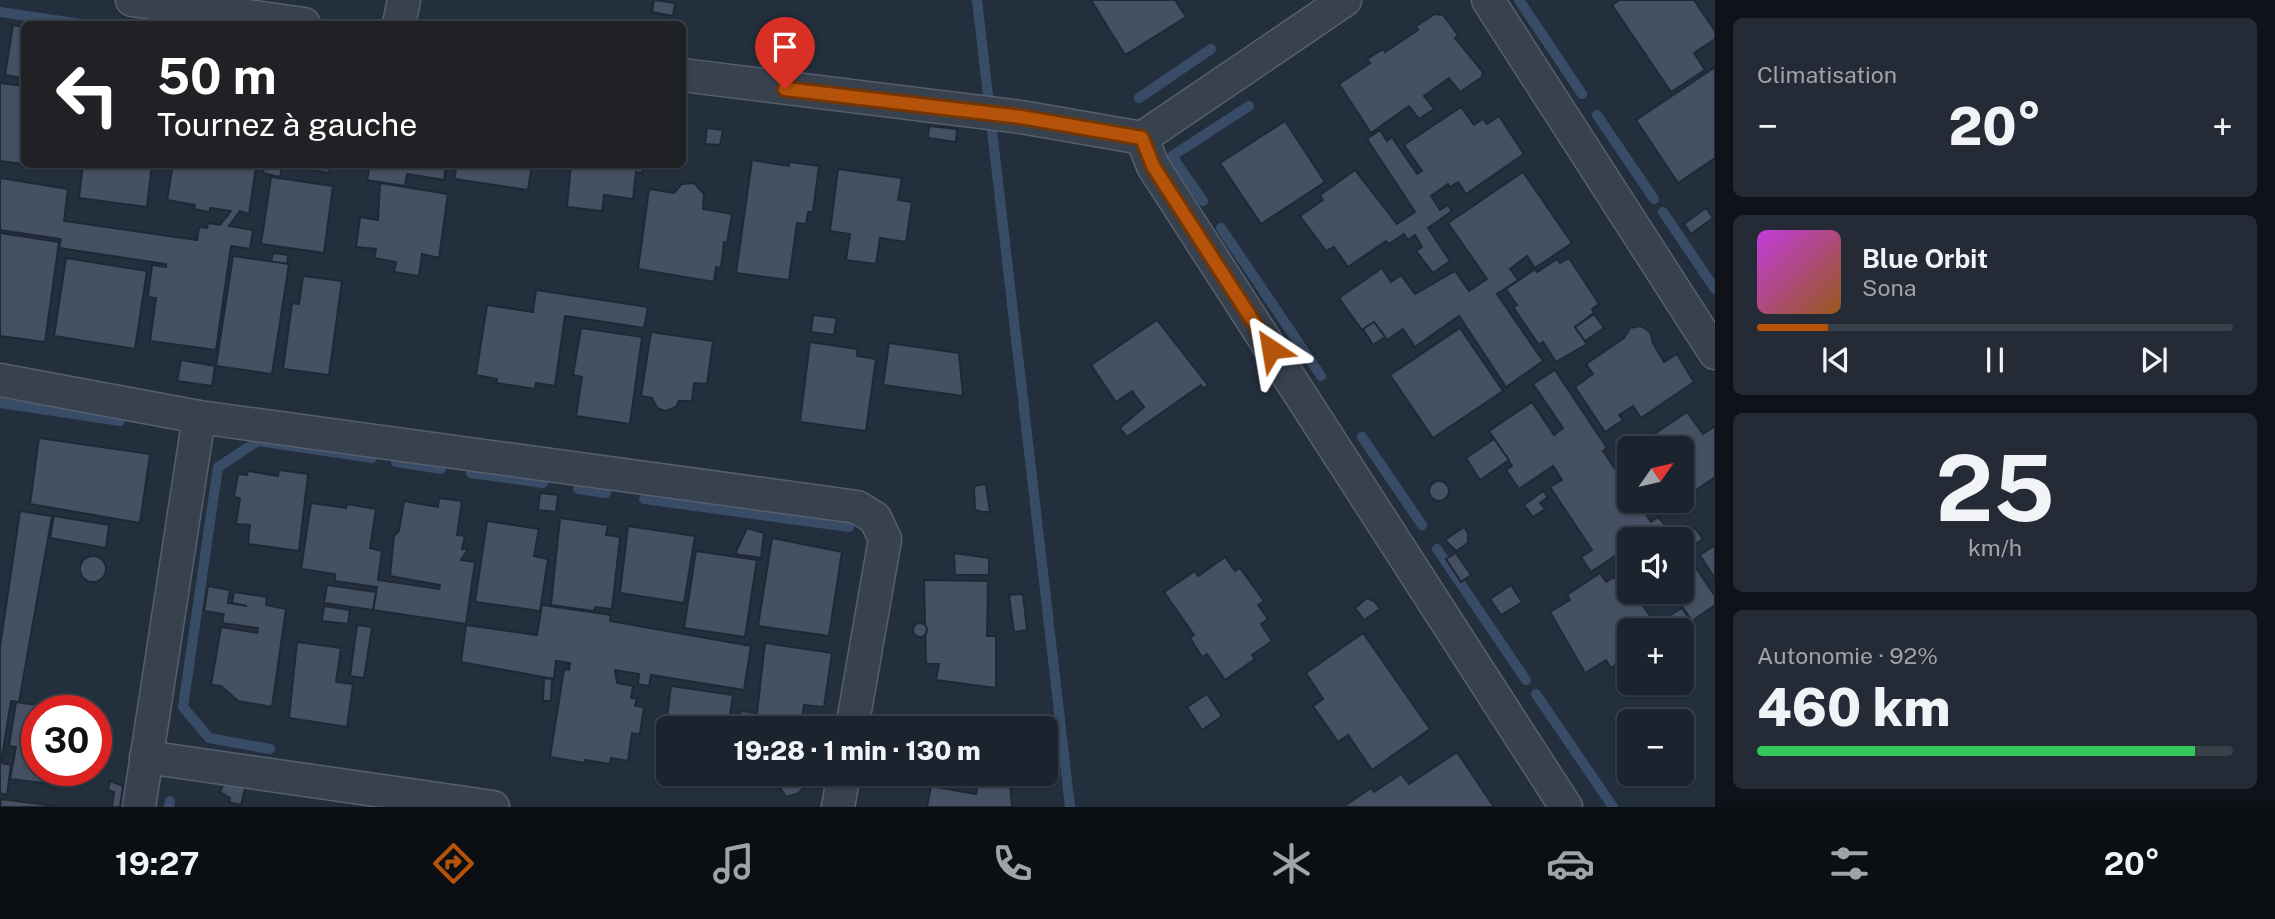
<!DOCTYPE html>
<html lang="fr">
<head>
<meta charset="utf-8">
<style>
  body { margin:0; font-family:"Public Sans",sans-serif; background:#242b36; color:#f1f3f6; height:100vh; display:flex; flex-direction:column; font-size:26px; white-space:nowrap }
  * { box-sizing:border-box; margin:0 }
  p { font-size:23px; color:#a0a4aa }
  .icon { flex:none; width:38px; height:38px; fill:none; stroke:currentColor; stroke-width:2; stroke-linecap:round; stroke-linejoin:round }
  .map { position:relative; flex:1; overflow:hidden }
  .drawer { display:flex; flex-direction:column; gap:18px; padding:18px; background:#0f1319; width:560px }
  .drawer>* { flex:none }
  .top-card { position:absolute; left:21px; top:21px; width:665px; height:147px; border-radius:10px; box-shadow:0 2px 5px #0004,0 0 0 2px #39404a; background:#202124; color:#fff; overflow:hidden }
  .needle { width:46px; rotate:56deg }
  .buttons { position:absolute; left:1617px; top:436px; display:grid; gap:14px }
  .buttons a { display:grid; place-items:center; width:77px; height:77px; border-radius:10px; background:#1b232e; box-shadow:0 2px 5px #0004,0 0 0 2px #39404a; font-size:35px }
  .speed { position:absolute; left:21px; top:695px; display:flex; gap:14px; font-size:35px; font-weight:700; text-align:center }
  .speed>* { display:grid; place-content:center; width:91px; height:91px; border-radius:50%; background:#1b232e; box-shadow:0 2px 5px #0004,0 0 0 2px #39404a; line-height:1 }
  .speed .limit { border:10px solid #d22; background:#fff; color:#111 }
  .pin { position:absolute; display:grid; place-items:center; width:60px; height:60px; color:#fff; margin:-72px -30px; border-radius:50% 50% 50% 0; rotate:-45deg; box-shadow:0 0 7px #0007 }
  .pin .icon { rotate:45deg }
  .me { position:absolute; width:77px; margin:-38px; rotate:327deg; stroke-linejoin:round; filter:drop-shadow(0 0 5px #0008) }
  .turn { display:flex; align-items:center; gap:24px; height:147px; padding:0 21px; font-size:32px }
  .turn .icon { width:91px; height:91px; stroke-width:2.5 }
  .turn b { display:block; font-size:49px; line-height:60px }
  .big { font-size:52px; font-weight:800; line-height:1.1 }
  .drawer .widget { flex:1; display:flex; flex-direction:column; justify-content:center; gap:10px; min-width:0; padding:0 24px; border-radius:10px; background:#242b36 }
  .drawer .dial { align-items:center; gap:0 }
  .dial b { font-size:91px; line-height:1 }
  .song { display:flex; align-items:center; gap:21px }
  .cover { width:84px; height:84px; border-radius:10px; background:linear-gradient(135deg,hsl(290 70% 55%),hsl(30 70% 35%)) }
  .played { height:7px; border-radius:4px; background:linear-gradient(90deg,#b45309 15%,#39404a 15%) }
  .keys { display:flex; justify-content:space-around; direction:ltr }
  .heat { display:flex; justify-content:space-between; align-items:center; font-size:38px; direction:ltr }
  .charge { height:10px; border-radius:5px; background:linear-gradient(90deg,#34c759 92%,#39404a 0) }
  .trip { position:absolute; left:656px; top:716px; width:402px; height:70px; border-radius:10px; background:#1b232e; box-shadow:0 2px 5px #0004,0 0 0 2px #39404a; font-weight:800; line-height:70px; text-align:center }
  .dock { display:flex; height:112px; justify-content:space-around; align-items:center; background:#0b0e12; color:#a0a4aa }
  .dock .icon { width:49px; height:49px }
  .dock .on { color:#b45309 }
  .dock b { font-size:32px; color:#f1f3f6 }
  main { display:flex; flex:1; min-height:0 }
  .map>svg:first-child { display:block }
</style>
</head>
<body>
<main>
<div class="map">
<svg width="1715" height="807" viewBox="0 0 1715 807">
  <rect width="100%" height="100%" fill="#242f3e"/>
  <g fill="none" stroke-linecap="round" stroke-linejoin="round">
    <g stroke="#394c67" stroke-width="10">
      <polyline points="977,0 1070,807"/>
      <polyline points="1519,0 1582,94"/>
      <polyline points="0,12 81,24"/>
      <polyline points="1139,98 1211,49"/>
      <polyline points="1597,115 1654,199"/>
      <polyline points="1203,201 1172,156 1249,106"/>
      <polyline points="1663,212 1715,289"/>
      <polyline points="1221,228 1321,376"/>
      <polyline points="0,403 120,421"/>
      <polyline points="1362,437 1422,525"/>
      <polyline points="396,462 441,469"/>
      <polyline points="471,473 543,483"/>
      <polyline points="578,489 606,493"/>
      <polyline points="644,499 849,527"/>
      <polyline points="1437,549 1526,680"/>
      <polyline points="1536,694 1613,807"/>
      <polyline points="270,749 209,738 183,707 218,467 258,441 372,458"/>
      <polyline points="169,807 170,801"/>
    </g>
  </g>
  <g fill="#455162" stroke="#1f2835" stroke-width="2">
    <polygon points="654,0 675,3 673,16 652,12"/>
    <polygon points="1091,0 1175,0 1186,17 1125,55"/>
    <polygon points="1620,0 1694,0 1715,31 1715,39 1694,53 1705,70 1671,92 1612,5"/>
    <polygon points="1435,14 1443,15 1458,35 1455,38 1483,72 1482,77 1460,92 1449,78 1424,96 1434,109 1419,119 1409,106 1371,133 1339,84 1370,63 1367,59 1383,49 1385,52 1418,30 1416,26"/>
    <polygon points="13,25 24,27 24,78 5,75"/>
    <polygon points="1715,67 1715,158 1678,183 1636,120"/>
    <polygon points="0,83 24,86 24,164 0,161"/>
    <polygon points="1461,107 1474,125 1483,119 1487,124 1499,116 1524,154 1466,194 1458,182 1450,187 1448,184 1431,196 1440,210 1448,205 1452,211 1428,228 1450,261 1433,273 1416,251 1422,247 1415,235 1408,240 1404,234 1389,244 1386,241 1348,267 1334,247 1326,251 1300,216 1323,200 1320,195 1355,170 1397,224 1415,212 1367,139 1380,130 1387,141 1392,137 1417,174 1422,171 1404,145"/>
    <polygon points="1285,121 1325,182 1261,224 1220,163"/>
    <polygon points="929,126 957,129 956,142 928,138"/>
    <polygon points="707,128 723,130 720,145 705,144"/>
    <polygon points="752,160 789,166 789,162 819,166 813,212 808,212 806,224 797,223 789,280 736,273"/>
    <polygon points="83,164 152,164 147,207 79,198"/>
    <polygon points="173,164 256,167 249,214 240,211 229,226 253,230 250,249 231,246 216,350 150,341 156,298 148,297 152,265 166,267 166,264 59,248 61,239 0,230 0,178 68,189 64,221 197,240 199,227 207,228 208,223 220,225 231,211 210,208 210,212 194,209 195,205 167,200"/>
    <polygon points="264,164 282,166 280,177 263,173"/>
    <polygon points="270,164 330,164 329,173"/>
    <polygon points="370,164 446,164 444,180 407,174 405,186 367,180"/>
    <polygon points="457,164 532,164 528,190 454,179"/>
    <polygon points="571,164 644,164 642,173 636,172 633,199 604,195 602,211 567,207"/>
    <polygon points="838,169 902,178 898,200 912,202 906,242 880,238 876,264 846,260 850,234 830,231"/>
    <polygon points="1523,172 1572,243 1535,268 1527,256 1510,269 1518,280 1497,294 1543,361 1506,387 1459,316 1415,347 1403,329 1387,340 1374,322 1362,330 1339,298 1382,268 1391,282 1401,275 1415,294 1455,271 1469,291 1487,279 1448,223"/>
    <polygon points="271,177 333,186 324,253 261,244"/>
    <polygon points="380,183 448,194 439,258 422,254 419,276 394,272 396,262 374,258 376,249 356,247 360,217 378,220"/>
    <polygon points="694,183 704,194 703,209 732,214 727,243 724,242 721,268 716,267 714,282 638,269 649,189 674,193 682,184"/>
    <polygon points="1706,208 1713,218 1691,234 1684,224"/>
    <polygon points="0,233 59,242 45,342 0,336"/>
    <polygon points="273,253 288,255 287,264 271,262"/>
    <polygon points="233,256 289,264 272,374 216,366"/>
    <polygon points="66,258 147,271 135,349 54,336"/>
    <polygon points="1569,258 1599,304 1592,309 1594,313 1575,327 1587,344 1556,362 1543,342 1539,345 1513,307 1517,305 1506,289 1535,269 1537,272 1557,259 1560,263"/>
    <polygon points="303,276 342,281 329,375 283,369 292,303 299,304"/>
    <polygon points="536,290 648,307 644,328 565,316 555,386 536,383 535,389 496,383 497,379 476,375 487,305 533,312"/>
    <polygon points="1594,314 1604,328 1585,341 1575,327"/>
    <polygon points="813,315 837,318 834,335 811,332"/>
    <polygon points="1157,320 1208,385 1203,389 1201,385 1127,437 1120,428 1144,407 1132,391 1116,402 1091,365"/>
    <polygon points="1374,322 1385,337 1373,345 1363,329"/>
    <polygon points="1641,326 1650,332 1653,343 1664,362 1677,354 1694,382 1641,418 1633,406 1619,415 1623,420 1605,432 1575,387 1593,374 1586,364 1624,338 1630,328"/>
    <polygon points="581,328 642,337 630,424 576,416 582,377 573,375"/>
    <polygon points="1460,328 1503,391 1433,438 1390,375"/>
    <polygon points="651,332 713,341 707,384 694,383 692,401 679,401 676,407 665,411 657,408 652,398 641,396"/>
    <polygon points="810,342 857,349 857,356 876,359 866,431 800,422"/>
    <polygon points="889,343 959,353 963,396 883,385"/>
    <polygon points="181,360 215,366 212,386 177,381"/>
    <polygon points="1555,370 1607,448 1603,451 1629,489 1629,500 1637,500 1651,522 1658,517 1677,539 1629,539 1629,570 1618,554 1591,572 1581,557 1592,550 1550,487 1562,480 1553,466 1519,489 1506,470 1512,466 1489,431 1532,402 1554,435 1563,428 1533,384"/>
    <polygon points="1687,412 1703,434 1715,426 1715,477 1682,500 1682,448 1647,448 1644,441"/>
    <polygon points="39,438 150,454 140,523 30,504"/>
    <polygon points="1494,439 1509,460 1480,480 1466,458"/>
    <polygon points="279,470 308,474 299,551 248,544 250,525 236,524 240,498 234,497 238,474 247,475 248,471 278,476"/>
    <circle cx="1439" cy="491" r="10"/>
    <polygon points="986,484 990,512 982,512 975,510 974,486"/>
    <polygon points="1543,491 1548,497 1540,503 1545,509 1533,517 1524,505"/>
    <polygon points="540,493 558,495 556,512 538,510"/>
    <polygon points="439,498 462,501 457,535 465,536 462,549 468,549 461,560 475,562 466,624 373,610 377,587 335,581 335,574 301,569 311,503 346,508 347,504 376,509 370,548 382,551 378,580 439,589 440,585 390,576 394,536 399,531 404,501 438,507"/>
    <polygon points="1648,500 1681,500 1658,516"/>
    <polygon points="20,511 52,516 19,702 11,701 1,763 11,765 7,795 0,793 0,647"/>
    <polygon points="54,516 109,525 106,548 50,538"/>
    <polygon points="560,518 608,525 606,535 620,537 612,609 595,607 594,611 551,605"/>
    <polygon points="487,521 539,529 534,556 548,559 540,611 475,602"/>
    <polygon points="628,526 695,536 684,603 620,593"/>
    <polygon points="1464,527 1468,533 1468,543 1456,551 1445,540"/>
    <polygon points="747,528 764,533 761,558 735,554"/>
    <polygon points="1695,528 1703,539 1692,546 1684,535"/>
    <polygon points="772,538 842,552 829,636 758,626"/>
    <polygon points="1715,545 1715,579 1700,555"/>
    <polygon points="1682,547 1715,596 1715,605 1692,621 1672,592 1682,592"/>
    <polygon points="696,551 757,560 745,637 684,628"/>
    <polygon points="954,553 989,558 989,575 955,575"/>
    <polygon points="1456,553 1471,575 1461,582 1446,559"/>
    <circle cx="93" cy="569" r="13"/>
    <polygon points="1225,557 1235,571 1240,568 1264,601 1258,605 1268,619 1261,624 1272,641 1252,655 1255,659 1225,680 1207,654 1202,657 1190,638 1194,635 1164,592 1195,571 1198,576"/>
    <polygon points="1600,573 1606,582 1614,577 1631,603 1638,598 1659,630 1629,630 1629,656 1611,668 1606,660 1585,673 1550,612 1570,600 1567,595"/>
    <polygon points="924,580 988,581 987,636 996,636 996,688 936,680 939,664 926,664"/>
    <polygon points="327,585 376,592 373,610 324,603"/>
    <polygon points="1511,585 1522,602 1501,615 1490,599"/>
    <polygon points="208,586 230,590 228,603 247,606 232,603 234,592 267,597 266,605 286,609 272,707 238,701 221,686 211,685 221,627 257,633 258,628 222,623 224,614 204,611"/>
    <polygon points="1023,594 1027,630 1014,632 1009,595"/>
    <polygon points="1367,598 1374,601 1380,609 1364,620 1355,608"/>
    <polygon points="542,605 611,615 610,621 751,646 744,690 651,675 649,686 638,684 639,674 615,670 617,683 633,686 631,698 637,699 635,706 644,707 640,734 632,733 628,761 611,758 610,764 585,760 585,763 550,757 564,669 569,670 570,663 556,661 554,679 461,662 466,625 537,635"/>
    <polygon points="324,606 350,610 348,624 322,621"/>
    <polygon points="1682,608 1690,620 1674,630 1666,618"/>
    <circle cx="920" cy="630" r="7"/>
    <polygon points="357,625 372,627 364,678 350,676"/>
    <polygon points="1363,633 1430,729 1372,770 1348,735 1338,742 1313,706 1323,699 1306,673"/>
    <polygon points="297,642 341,648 336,682 353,684 347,727 289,718"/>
    <polygon points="765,643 832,653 824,707 804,705 802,719 792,717 790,728 738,728 740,711 757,713"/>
    <polygon points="544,678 552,679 551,701 543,701"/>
    <polygon points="671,686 733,695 728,728 668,728 668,733 665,733"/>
    <polygon points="1207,694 1222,716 1202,730 1187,707"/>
    <polygon points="16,702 71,710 37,710 37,770 95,770 92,773 79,777 68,771 66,786 10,779 16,747 9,746"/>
    <polygon points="1457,752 1494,807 1343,807 1371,788 1374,792 1401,774 1409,784"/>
    <polygon points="747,774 807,774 811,779 799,793 786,797 781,789 746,781"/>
    <polygon points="979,777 1010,782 1012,807 927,807 931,786 976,794"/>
    <polygon points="225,780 246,784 241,805 229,802 230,798 220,792"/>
    <polygon points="110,781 123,786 120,807 112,807 114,792 108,790"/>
    <polygon points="1,799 62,807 0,807"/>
  </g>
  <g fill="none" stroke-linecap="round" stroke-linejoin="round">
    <defs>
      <g id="minor">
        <polyline points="132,0 304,24"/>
        <polyline points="1488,0 1715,353"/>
        <polyline points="399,24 404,0"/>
        <polyline points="682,75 1021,117 1142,138 1345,0"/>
        <polyline points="1142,138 1153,166 1566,807"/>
        <polyline points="0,380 199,417 857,507 875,518 885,539 852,728"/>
        <polyline points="146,757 493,807"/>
        <polyline points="139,807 199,417"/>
        <polyline points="838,807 844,774"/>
      </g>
    </defs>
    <use href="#minor" stroke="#565f6c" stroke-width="35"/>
    <use href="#minor" stroke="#38414e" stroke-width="32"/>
  </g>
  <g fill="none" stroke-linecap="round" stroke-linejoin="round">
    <defs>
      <polyline id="route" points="785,89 1021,117 1142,138 1153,166 1271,349"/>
    </defs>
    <use href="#route" stroke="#753606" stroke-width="18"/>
    <use href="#route" stroke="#b45309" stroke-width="12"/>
  </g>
</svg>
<div class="buttons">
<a><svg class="needle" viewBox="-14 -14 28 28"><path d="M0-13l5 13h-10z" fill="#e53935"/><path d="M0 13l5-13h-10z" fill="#a0a4aa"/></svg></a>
<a><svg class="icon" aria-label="sound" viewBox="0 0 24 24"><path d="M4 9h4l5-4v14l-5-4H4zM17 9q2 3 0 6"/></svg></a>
<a>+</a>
<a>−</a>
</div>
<div class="speed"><div class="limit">30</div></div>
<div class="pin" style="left:785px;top:89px;background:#d93025"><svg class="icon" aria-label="arrive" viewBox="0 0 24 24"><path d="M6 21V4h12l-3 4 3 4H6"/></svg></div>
<svg class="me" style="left:1271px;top:349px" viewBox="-20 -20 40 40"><path d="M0-17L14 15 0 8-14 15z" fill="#b45309" stroke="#fff" stroke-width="4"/></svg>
<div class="trip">19:28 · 1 min · 130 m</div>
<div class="top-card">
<div class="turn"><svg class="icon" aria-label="left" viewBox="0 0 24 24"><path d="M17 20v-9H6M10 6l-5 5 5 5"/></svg><div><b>50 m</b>Tournez à gauche</div></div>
</div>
</div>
<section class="drawer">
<div class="widget"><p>Climatisation</p>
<div class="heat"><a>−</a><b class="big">20°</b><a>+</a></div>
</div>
<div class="widget">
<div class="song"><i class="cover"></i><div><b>Blue Orbit</b><p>Sona</p></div></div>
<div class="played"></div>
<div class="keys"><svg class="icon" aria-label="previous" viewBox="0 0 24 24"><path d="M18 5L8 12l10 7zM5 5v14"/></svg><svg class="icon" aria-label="pause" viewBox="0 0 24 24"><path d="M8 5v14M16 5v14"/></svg><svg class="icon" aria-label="next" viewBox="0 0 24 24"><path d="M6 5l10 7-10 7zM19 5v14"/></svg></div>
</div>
<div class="widget dial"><b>25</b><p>km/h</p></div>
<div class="widget"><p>Autonomie · 92%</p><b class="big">460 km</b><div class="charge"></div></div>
</section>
</main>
<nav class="dock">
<b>19:27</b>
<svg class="icon on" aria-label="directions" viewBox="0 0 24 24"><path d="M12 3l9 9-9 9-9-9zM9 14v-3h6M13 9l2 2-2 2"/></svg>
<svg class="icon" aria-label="music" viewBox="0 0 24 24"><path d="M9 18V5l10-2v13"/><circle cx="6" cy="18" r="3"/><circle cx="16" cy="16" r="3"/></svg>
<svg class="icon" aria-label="phone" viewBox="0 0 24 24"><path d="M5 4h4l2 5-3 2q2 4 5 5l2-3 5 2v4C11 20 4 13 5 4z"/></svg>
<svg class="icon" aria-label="climate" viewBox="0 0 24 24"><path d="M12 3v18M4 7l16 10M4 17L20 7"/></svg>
<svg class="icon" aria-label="car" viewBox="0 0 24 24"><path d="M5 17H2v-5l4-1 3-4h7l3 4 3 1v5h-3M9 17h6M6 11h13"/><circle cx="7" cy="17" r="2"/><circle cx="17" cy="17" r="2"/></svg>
<svg class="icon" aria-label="filters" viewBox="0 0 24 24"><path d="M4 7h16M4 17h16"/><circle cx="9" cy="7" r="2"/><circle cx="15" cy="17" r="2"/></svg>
<b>20°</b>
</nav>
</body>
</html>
